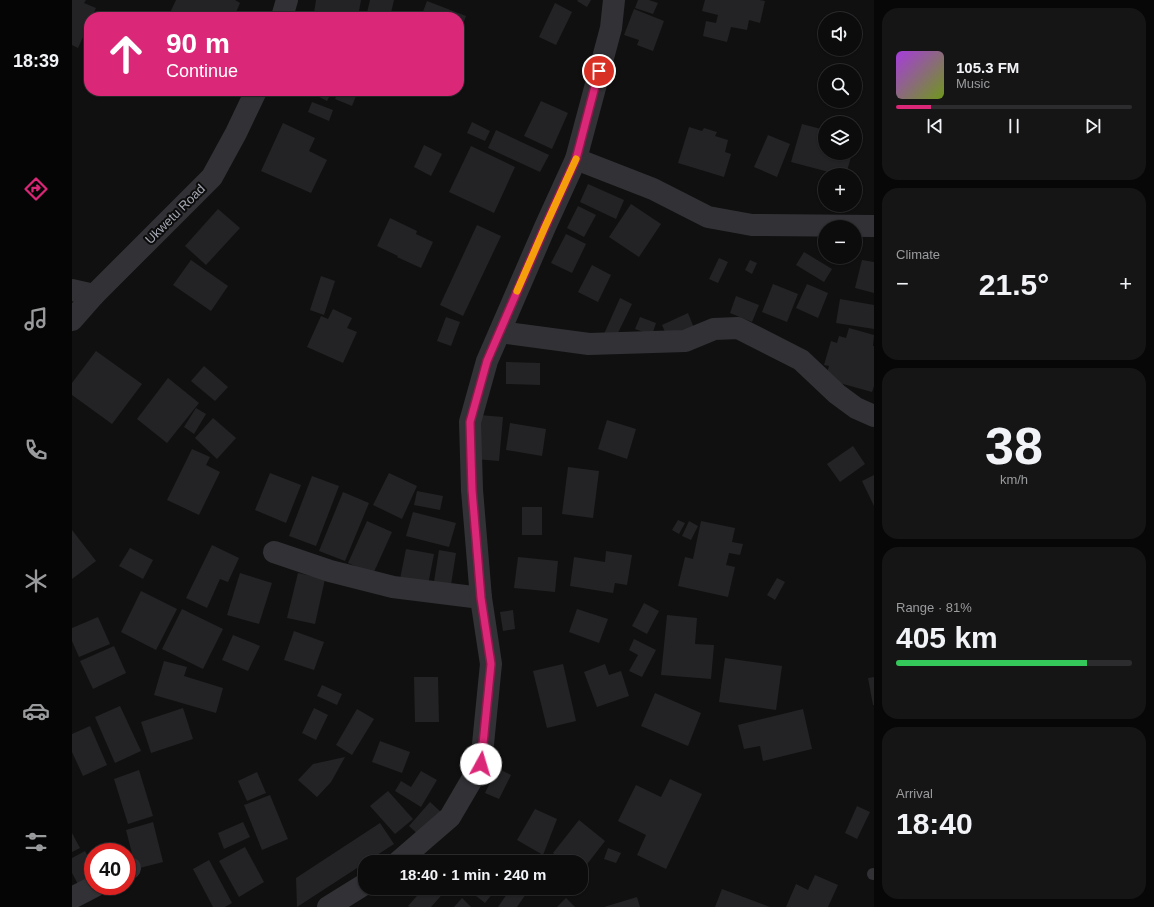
<!DOCTYPE html>
<html lang="en">
<head>
<meta charset="utf-8">
<style>
  body { margin:0; font-family:Arial,sans-serif; background:#151516; color:#f1f3f6; height:100vh; display:flex; flex-direction:column; font-size:15px; white-space:nowrap }
  * { box-sizing:border-box; margin:0 }
  p { font-size:13px; color:#9a9b9d }
  .icon { flex:none; width:22px; height:22px; fill:none; stroke:currentColor; stroke-width:2; stroke-linecap:round; stroke-linejoin:round }
  .map { position:relative; flex:1; overflow:hidden }
  .panel { display:flex; flex-direction:column; gap:8px; padding:8px; background:#070707; width:280px }
  .panel>* { flex:none }
  .top-card { position:absolute; left:12px; top:12px; width:380px; height:84px; border-radius:16px; box-shadow:0 1px 3px #0004,0 0 0 1px #2c2c2e; background:#db2777; color:#fff; overflow:hidden }
  .fabs { position:absolute; left:746px; top:12px; display:grid; gap:8px }
  .fabs a { display:grid; place-items:center; width:44px; height:44px; border-radius:50%; background:#0c0c0d; box-shadow:0 1px 3px #0004,0 0 0 1px #2c2c2e; font-size:20px }
  .speed { position:absolute; left:12px; top:843px; display:flex; gap:8px; font-size:20px; font-weight:700; text-align:center }
  .speed>* { display:grid; place-content:center; width:52px; height:52px; border-radius:50%; background:#0c0c0d; box-shadow:0 1px 3px #0004,0 0 0 1px #2c2c2e; line-height:1 }
  .speed .limit { border:6px solid #d22; background:#fff; color:#111 }
  .pin { position:absolute; display:grid; place-items:center; width:34px; height:34px; color:#fff; margin:-17px; border:2px solid #fff; border-radius:50%; box-shadow:0 1px 4px #0007 }
  .me { position:absolute; width:44px; margin:-22px; rotate:6deg; stroke-linejoin:round; filter:drop-shadow(0 0 3px #0008) }
  .turn { display:flex; align-items:center; gap:14px; height:84px; padding:0 16px; font-size:18px }
  .turn .icon { width:52px; height:52px; stroke-width:2.5 }
  .turn b { display:block; font-size:28px; line-height:34px }
  .big { font-size:30px; font-weight:700; line-height:1.1 }
  .panel .card { flex:1; display:flex; flex-direction:column; justify-content:center; gap:6px; min-width:0; padding:0 14px; border-radius:16px; background:#151516 }
  .panel .dial { align-items:center; gap:0 }
  .dial b { font-size:52px; line-height:1 }
  .song { display:flex; align-items:center; gap:12px }
  .cover { width:48px; height:48px; border-radius:6px; background:linear-gradient(135deg,hsl(280 70% 55%),hsl(80 70% 35%)) }
  .played { height:4px; border-radius:2px; background:linear-gradient(90deg,#db2777 15%,#2c2c2e 15%) }
  .keys { display:flex; justify-content:space-around; direction:ltr }
  .heat { display:flex; justify-content:space-between; align-items:center; font-size:22px; direction:ltr }
  .charge { height:6px; border-radius:3px; background:linear-gradient(90deg,#34c759 81%,#2c2c2e 0) }
  .trip { position:absolute; left:286px; top:855px; width:230px; height:40px; border-radius:16px; background:#0c0c0d; box-shadow:0 1px 3px #0004,0 0 0 1px #2c2c2e; font-weight:700; line-height:40px; text-align:center }
  main { display:flex; flex:1; min-height:0 }
  .tab-bar { display:flex; flex-direction:column; width:72px; justify-content:space-around; align-items:center; background:#050505; color:#9a9b9d }
  .tab-bar .icon { width:28px; height:28px }
  .tab-bar .current { color:#db2777 }
  .tab-bar b { font-size:18px; color:#f1f3f6 }
  .map>svg:first-child { display:block }
</style>
</head>
<body>
<main>
<nav class="tab-bar">
<b>18:39</b>
<svg class="icon current" aria-label="directions" viewBox="0 0 24 24"><path d="M12 3l9 9-9 9-9-9zM9 14v-3h6M13 9l2 2-2 2"/></svg>
<svg class="icon" aria-label="music" viewBox="0 0 24 24"><path d="M9 18V5l10-2v13"/><circle cx="6" cy="18" r="3"/><circle cx="16" cy="16" r="3"/></svg>
<svg class="icon" aria-label="phone" viewBox="0 0 24 24"><path d="M5 4h4l2 5-3 2q2 4 5 5l2-3 5 2v4C11 20 4 13 5 4z"/></svg>
<svg class="icon" aria-label="climate" viewBox="0 0 24 24"><path d="M12 3v18M4 7l16 10M4 17L20 7"/></svg>
<svg class="icon" aria-label="car" viewBox="0 0 24 24"><path d="M5 17H2v-5l4-1 3-4h7l3 4 3 1v5h-3M9 17h6M6 11h13"/><circle cx="7" cy="17" r="2"/><circle cx="17" cy="17" r="2"/></svg>
<svg class="icon" aria-label="filters" viewBox="0 0 24 24"><path d="M4 7h16M4 17h16"/><circle cx="9" cy="7" r="2"/><circle cx="15" cy="17" r="2"/></svg>
</nav>
<div class="map">
<svg width="802" height="907" viewBox="0 0 802 907">
  <rect width="100%" height="100%" fill="#101011"/>
  <g fill="#232325">
    <polygon points="0,0 14,0 12,3 24,8 20,17 17,17 17,24 6,48 0,45"/>
    <polygon points="104,0 163,0 168,3 162,17 96,17"/>
    <polygon points="244,0 289,0 286,17 263,17 242,13"/>
    <polygon points="298,0 322,0 318,17 294,17"/>
    <polygon points="506,0 519,0 515,7 505,1"/>
    <polygon points="566,0 577,0 586,3 581,14 563,8"/>
    <polygon points="633,0 687,0 693,1 688,23 677,20 675,30 659,27 655,42 631,36 634,21 644,23 646,15 630,11"/>
    <polygon points="355,1 394,16 387,35 387,17 349,17"/>
    <polygon points="483,3 500,12 484,45 467,37"/>
    <polygon points="562,9 592,21 581,51 565,45 567,40 552,35"/>
    <polygon points="236,91 260,91 255,101"/>
    <polygon points="267,91 286,91 280,106 263,99"/>
    <polygon points="469,101 496,113 480,149 452,136"/>
    <polygon points="240,102 261,110 257,121 236,112"/>
    <polygon points="400,122 418,131 413,141 395,133"/>
    <polygon points="211,123 243,138 237,151 255,160 239,193 189,171"/>
    <polygon points="730,124 753,130 753,153 780,153 774,175 768,175 719,162"/>
    <polygon points="617,127 630,131 632,128 645,132 643,136 656,140 653,152 659,154 652,177 606,163"/>
    <polygon points="424,130 477,155 468,172 416,148"/>
    <polygon points="696,135 718,144 705,177 682,167"/>
    <polygon points="352,145 370,154 359,176 342,167"/>
    <polygon points="399,146 443,167 422,213 377,192"/>
    <polygon points="516,184 552,200 544,219 508,202"/>
    <polygon points="559,204 589,224 567,257 537,237"/>
    <polygon points="506,206 524,215 512,237 495,228"/>
    <polygon points="146,209 168,228 134,265 113,246"/>
    <polygon points="318,218 345,231 344,234 361,242 349,268 325,257 326,256 305,246"/>
    <polygon points="405,225 429,236 391,316 368,305"/>
    <polygon points="494,234 514,244 500,273 479,263"/>
    <polygon points="732,252 760,269 752,282 724,265"/>
    <polygon points="647,258 656,262 646,283 637,279"/>
    <polygon points="119,260 156,286 139,311 101,285"/>
    <polygon points="678,260 685,263 680,274 673,270"/>
    <polygon points="790,260 802,262 802,293 783,288"/>
    <polygon points="520,265 539,275 526,302 506,292"/>
    <polygon points="249,276 263,281 252,315 238,310"/>
    <polygon points="701,284 726,294 715,322 690,312"/>
    <polygon points="735,284 756,293 746,318 724,308"/>
    <polygon points="664,296 687,305 680,322 658,313"/>
    <polygon points="548,298 560,304 543,339 532,334"/>
    <polygon points="768,299 802,305 802,329 764,323"/>
    <polygon points="261,309 280,318 275,328 285,332 271,363 235,347 249,316 256,319"/>
    <polygon points="616,313 622,328 596,339 590,325"/>
    <polygon points="374,317 388,322 379,346 365,341"/>
    <polygon points="568,317 584,323 580,335 563,329"/>
    <polygon points="777,328 802,335 801,346 802,346 802,386 800,392 753,379 757,366 752,365 759,341 765,343 767,336 774,338"/>
    <polygon points="24,351 70,384 40,424 0,395 0,383"/>
    <polygon points="434,362 468,363 468,385 434,384"/>
    <polygon points="132,366 156,387 143,401 119,381"/>
    <polygon points="96,378 127,403 95,443 65,419"/>
    <polygon points="124,408 134,414 122,434 112,427"/>
    <polygon points="407,415 431,417 427,461 403,459"/>
    <polygon points="141,418 164,438 145,459 123,438"/>
    <polygon points="535,420 564,429 555,459 526,449"/>
    <polygon points="438,423 474,429 470,456 434,450"/>
    <polygon points="781,446 793,464 768,482 755,464"/>
    <polygon points="120,449 138,457 134,465 148,472 127,515 95,500"/>
    <polygon points="496,467 527,471 521,518 490,514"/>
    <polygon points="198,473 229,485 214,523 183,510"/>
    <polygon points="317,473 345,486 330,519 301,505"/>
    <polygon points="802,475 802,506 790,481"/>
    <polygon points="240,476 267,486 244,546 217,536"/>
    <polygon points="345,491 371,496 368,510 342,505"/>
    <polygon points="271,492 297,503 273,561 247,551"/>
    <rect x="450" y="507" width="20" height="28"/>
    <polygon points="341,512 384,523 377,547 334,536"/>
    <polygon points="606,520 613,523 607,534 600,530"/>
    <polygon points="295,521 320,532 301,574 276,563"/>
    <polygon points="617,521 626,526 619,540 610,536"/>
    <polygon points="629,521 663,528 660,542 671,544 668,555 657,553 654,565 663,567 656,597 606,586 613,557 621,559"/>
    <polygon points="0,530 24,561 0,579"/>
    <polygon points="140,545 167,558 156,582 148,579 135,608 114,598"/>
    <polygon points="58,548 81,560 71,579 47,566"/>
    <polygon points="334,549 362,554 356,585 328,579"/>
    <polygon points="367,550 384,553 378,591 361,588"/>
    <polygon points="534,551 560,555 555,585 543,583 541,593 498,586 502,557 533,562"/>
    <polygon points="446,557 486,561 483,592 442,588"/>
    <polygon points="168,573 200,583 187,624 155,615"/>
    <polygon points="226,573 253,579 243,624 215,618"/>
    <polygon points="705,578 713,582 703,600 695,595"/>
    <polygon points="69,591 105,609 84,650 49,632"/>
    <polygon points="572,603 587,611 575,634 560,626"/>
    <polygon points="110,609 151,629 131,669 90,649"/>
    <polygon points="505,609 536,619 527,643 497,632"/>
    <polygon points="441,610 443,629 431,631 428,612"/>
    <polygon points="595,615 625,618 623,644 642,645 639,679 589,675"/>
    <polygon points="26,617 38,644 7,657 0,641 0,628"/>
    <polygon points="222,631 252,642 242,670 212,660"/>
    <polygon points="161,635 188,646 176,671 150,660"/>
    <polygon points="562,639 584,650 570,677 557,671 566,655 557,650"/>
    <polygon points="42,646 54,673 21,689 8,661"/>
    <polygon points="653,658 710,666 704,710 647,702"/>
    <polygon points="92,661 115,667 112,676 151,688 144,713 82,695"/>
    <polygon points="491,664 504,721 475,728 461,671"/>
    <polygon points="533,664 537,675 549,671 557,696 525,707 512,672"/>
    <polygon points="342,677 366,677 367,722 343,722"/>
    <polygon points="802,677 802,705 801,705 796,678"/>
    <polygon points="250,685 270,694 265,705 245,696"/>
    <polygon points="583,693 629,713 616,746 569,726"/>
    <polygon points="48,706 69,751 43,763 23,717"/>
    <polygon points="111,708 121,739 79,753 69,722"/>
    <polygon points="242,708 256,715 244,740 230,733"/>
    <polygon points="285,709 302,719 280,755 264,745"/>
    <polygon points="731,709 740,749 691,761 688,746 672,749 666,725"/>
    <polygon points="18,726 35,765 11,776 0,752 0,734"/>
    <polygon points="308,741 338,752 330,773 300,762"/>
    <polygon points="273,757 259,782 245,797 226,780 241,764"/>
    <polygon points="425,768 439,775 427,799 413,793"/>
    <polygon points="67,770 81,816 56,824 42,779"/>
    <polygon points="349,771 365,780 349,807 323,791 329,781 339,787"/>
    <polygon points="185,772 194,793 175,801 166,781"/>
    <polygon points="598,779 630,794 594,869 565,855 574,835 546,821 564,785 589,797"/>
    <polygon points="316,791 341,819 323,834 298,806"/>
    <polygon points="198,795 216,839 190,850 172,805"/>
    <polygon points="358,802 370,813 348,836 337,826"/>
    <polygon points="785,806 798,812 785,839 773,833"/>
    <polygon points="463,809 485,819 471,855 445,840"/>
    <polygon points="507,820 533,841 509,872 509,862 492,862 481,853"/>
    <polygon points="81,822 91,862 64,869 54,830"/>
    <polygon points="171,822 178,837 152,849 146,833"/>
    <polygon points="308,823 322,844 225,907 224,878"/>
    <polygon points="0,833 8,848 0,852"/>
    <polygon points="173,847 192,882 167,897 147,861"/>
    <polygon points="536,848 549,853 544,863 532,859"/>
    <polygon points="13,851 21,866 21,881 8,888 0,873 0,858"/>
    <polygon points="137,860 160,903 153,907 141,907 121,869"/>
    <polygon points="743,875 766,885 756,907 714,907 724,884 736,890"/>
    <polygon points="352,888 376,888 359,907 338,907 336,906"/>
    <polygon points="394,888 425,888 413,903"/>
    <polygon points="439,888 458,888 445,907 426,907"/>
    <polygon points="650,889 698,907 643,907"/>
    <polygon points="565,897 568,907 532,907"/>
    <polygon points="390,898 399,907 382,907"/>
    <polygon points="494,898 503,907 485,907"/>
  </g>
  <g fill="none" stroke-linecap="round" stroke-linejoin="round">
    <polyline stroke="#323236" stroke-width="12" points="801,874 802,874"/>
    <g stroke="#323236" stroke-width="22">
      <polyline points="210,17 215,0"/>
      <polyline points="504,159 581,189 636,217 680,225 802,226"/>
      <polyline points="0,290 22,295"/>
      <polyline points="0,320 22,295 140,177 164,133 184,91"/>
      <polyline points="428,332 517,344 613,341 642,329 666,328 729,360 765,394 784,408 802,416"/>
      <polyline points="202,552 258,571 321,587 409,598"/>
      <polyline points="55,869 58,868"/>
      <polyline points="0,898 23,886"/>
    </g>
    <g stroke="#323236" stroke-width="22">
      <polyline points="326,862 378,817 409,764 419,664 409,598 400,490 398,422 415,361 473,227 504,159 539,28 542,0"/>
      <polyline points="256,907 293,884"/>
    </g>
  </g>
  <g fill="none" stroke-linecap="round" stroke-linejoin="round">
    <defs>
      <polyline id="route" points="409,764 419,664 409,598 400,490 398,422 415,361 473,227 504,159 527,71"/>
    </defs>
    <use href="#route" stroke="#8e194d" stroke-width="10"/>
    <use href="#route" stroke="#db2777" stroke-width="7"/>
    <polyline stroke="#f59e0b" stroke-width="7" points="445,291 473,227 504,159"/>
  </g>
  <g text-anchor="middle" dominant-baseline="central" stroke-width="4" stroke-linejoin="round" paint-order="stroke">
    <g font-size="13" fill="#a3a7b1" stroke="#0b0b0c">
      <text transform="translate(103 214) rotate(-45)">Ukwetu Road</text>
    </g>
  </g>
</svg>
<div class="fabs">
<a><svg class="icon" aria-label="sound" viewBox="0 0 24 24"><path d="M4 9h4l5-4v14l-5-4H4zM17 9q2 3 0 6"/></svg></a>
<a><svg class="icon" aria-label="search" viewBox="0 0 24 24"><circle cx="10" cy="10" r="6"/><path d="M15 15l6 6"/></svg></a>
<a><svg class="icon" aria-label="layers" viewBox="0 0 24 24"><path d="M12 4l9 5-9 5-9-5zM3 14l9 5 9-5"/></svg></a>
<a>+</a>
<a>−</a>
</div>
<div class="speed"><div class="limit">40</div></div>
<div class="pin" style="left:527px;top:71px;background:#d93025"><svg class="icon" aria-label="arrive" viewBox="0 0 24 24"><path d="M6 21V4h12l-3 4 3 4H6"/></svg></div>
<svg class="me" style="left:409px;top:764px" viewBox="-20 -20 40 40"><circle r="19" fill="#fff"/><path d="M0-13L10 11 0 6-10 11z" fill="#db2777"/></svg>
<div class="trip">18:40 · 1 min · 240 m</div>
<div class="top-card">
<div class="turn"><svg class="icon" aria-label="ahead" viewBox="0 0 24 24"><path d="M12 20V5M6 11l6-6 6 6"/></svg><div><b>90 m</b>Continue</div></div>
</div>
</div>
<section class="panel">
<div class="card">
<div class="song"><i class="cover"></i><div><b>105.3 FM</b><p>Music</p></div></div>
<div class="played"></div>
<div class="keys"><svg class="icon" aria-label="previous" viewBox="0 0 24 24"><path d="M18 5L8 12l10 7zM5 5v14"/></svg><svg class="icon" aria-label="pause" viewBox="0 0 24 24"><path d="M8 5v14M16 5v14"/></svg><svg class="icon" aria-label="next" viewBox="0 0 24 24"><path d="M6 5l10 7-10 7zM19 5v14"/></svg></div>
</div>
<div class="card"><p>Climate</p>
<div class="heat"><a>−</a><b class="big">21.5°</b><a>+</a></div>
</div>
<div class="card dial"><b>38</b><p>km/h</p></div>
<div class="card"><p>Range · 81%</p><b class="big">405 km</b><div class="charge"></div></div>
<div class="card"><p>Arrival</p><b class="big">18:40</b></div>
</section>
</main>
</body>
</html>
